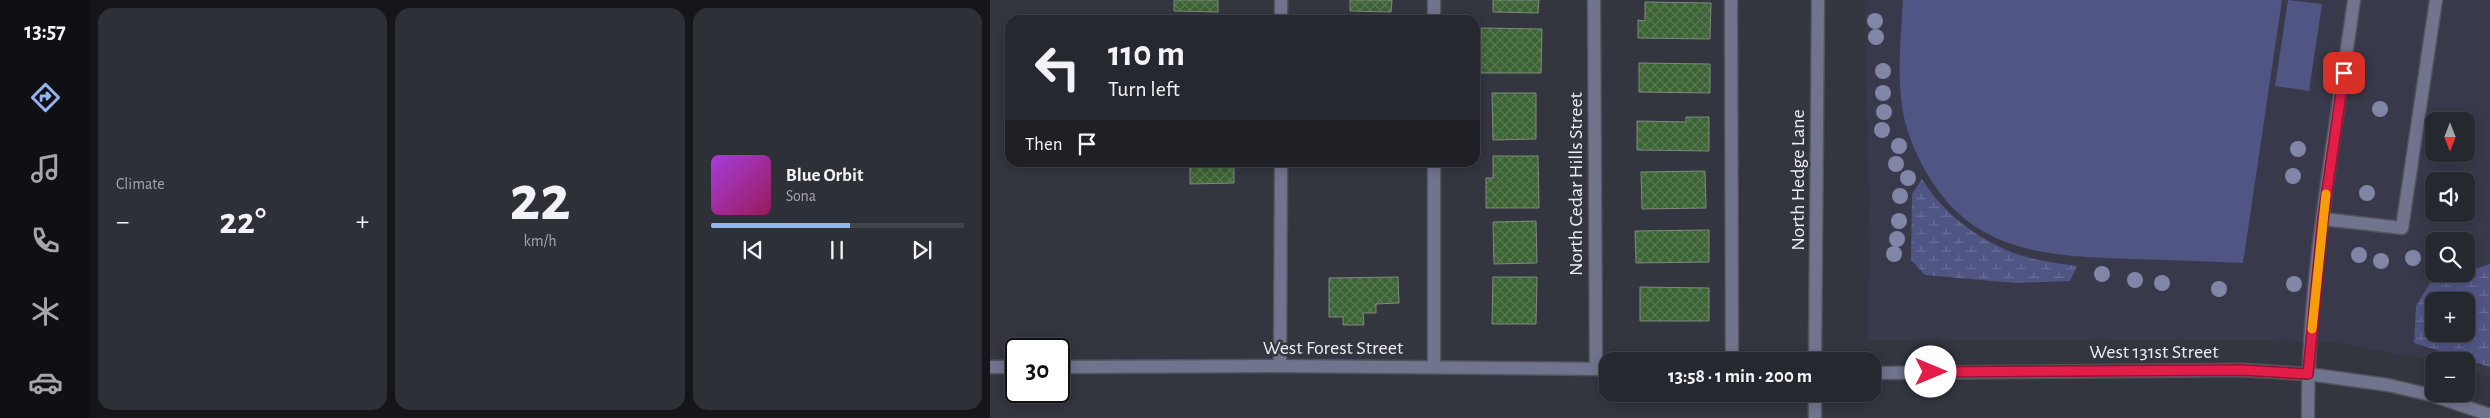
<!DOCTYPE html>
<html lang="en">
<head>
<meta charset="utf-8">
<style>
  body { margin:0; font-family:"Alegreya Sans",sans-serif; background:#2e3037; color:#f1f3f6; height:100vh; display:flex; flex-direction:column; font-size:19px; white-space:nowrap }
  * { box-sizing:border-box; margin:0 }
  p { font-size:16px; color:#a4a6aa }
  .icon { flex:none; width:28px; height:28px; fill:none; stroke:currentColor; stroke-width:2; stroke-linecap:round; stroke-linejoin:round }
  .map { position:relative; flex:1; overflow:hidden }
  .sheet { display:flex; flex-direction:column; gap:8px; padding:8px; background:#15161a; width:900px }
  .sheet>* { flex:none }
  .banner { position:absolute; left:15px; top:15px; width:475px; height:152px; border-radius:15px; box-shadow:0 2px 12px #0003,0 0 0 1px #42444b; background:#26282f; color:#f1f3f6; overflow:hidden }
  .needle { width:32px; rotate:180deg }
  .buttons { position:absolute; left:1435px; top:112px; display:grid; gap:10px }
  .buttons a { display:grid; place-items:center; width:50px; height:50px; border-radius:10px; background:#26282f; box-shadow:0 2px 12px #0003,0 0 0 1px #42444b; font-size:25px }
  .speed { position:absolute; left:15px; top:338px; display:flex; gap:10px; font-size:25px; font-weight:700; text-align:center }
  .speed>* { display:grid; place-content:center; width:65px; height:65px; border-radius:50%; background:#26282f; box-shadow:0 2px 12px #0003,0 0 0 1px #42444b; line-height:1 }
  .speed .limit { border:2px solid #111; border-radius:8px; background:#fff; color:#111 }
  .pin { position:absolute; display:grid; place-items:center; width:42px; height:42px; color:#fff; margin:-21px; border-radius:10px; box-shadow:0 2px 8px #0006 }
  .me { position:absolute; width:55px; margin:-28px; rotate:90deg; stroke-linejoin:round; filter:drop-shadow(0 0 4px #0008) }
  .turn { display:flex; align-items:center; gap:18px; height:105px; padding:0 20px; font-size:22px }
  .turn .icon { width:65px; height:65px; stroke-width:2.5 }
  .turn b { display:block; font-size:35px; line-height:42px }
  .then { display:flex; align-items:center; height:48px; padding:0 20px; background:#0003; gap:10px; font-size:19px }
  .big { font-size:38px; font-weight:600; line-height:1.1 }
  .sheet .tile { flex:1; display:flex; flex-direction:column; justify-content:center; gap:8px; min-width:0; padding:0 18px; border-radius:15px; background:#2e3037 }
  .sheet .dial { align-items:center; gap:0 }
  .dial b { font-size:65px; line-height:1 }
  .song { display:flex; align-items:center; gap:15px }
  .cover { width:60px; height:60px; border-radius:8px; background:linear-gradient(135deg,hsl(280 70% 55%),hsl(330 70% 35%)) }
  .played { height:5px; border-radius:2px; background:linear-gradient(90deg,#95b2f1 55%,#42444b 55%) }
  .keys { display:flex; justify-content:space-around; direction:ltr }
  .heat { display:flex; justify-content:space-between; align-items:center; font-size:28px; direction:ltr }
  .sheet .tiles { flex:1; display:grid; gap:8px; grid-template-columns:repeat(3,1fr) }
  .trip { position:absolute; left:609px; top:352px; width:282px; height:50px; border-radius:15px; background:#26282f; box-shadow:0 2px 12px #0003,0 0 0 1px #42444b; font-weight:600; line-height:50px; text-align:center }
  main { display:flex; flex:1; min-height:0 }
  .menu { display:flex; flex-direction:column; width:90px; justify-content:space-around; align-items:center; background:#0f1013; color:#a4a6aa }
  .menu .icon { width:35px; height:35px }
  .menu .active { color:#95b2f1 }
  .menu b { font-size:22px; color:#f1f3f6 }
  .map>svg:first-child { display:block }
</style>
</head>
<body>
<main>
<nav class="menu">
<b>13:57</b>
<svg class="icon active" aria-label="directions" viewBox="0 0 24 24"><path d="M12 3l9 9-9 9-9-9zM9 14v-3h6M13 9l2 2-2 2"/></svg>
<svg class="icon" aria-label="music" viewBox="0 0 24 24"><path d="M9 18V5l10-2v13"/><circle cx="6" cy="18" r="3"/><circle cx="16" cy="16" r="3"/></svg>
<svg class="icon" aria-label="phone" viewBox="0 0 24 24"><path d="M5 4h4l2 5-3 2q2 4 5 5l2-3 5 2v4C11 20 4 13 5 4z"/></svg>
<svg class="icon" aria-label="climate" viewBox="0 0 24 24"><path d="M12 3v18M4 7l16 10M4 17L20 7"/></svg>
<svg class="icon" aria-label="car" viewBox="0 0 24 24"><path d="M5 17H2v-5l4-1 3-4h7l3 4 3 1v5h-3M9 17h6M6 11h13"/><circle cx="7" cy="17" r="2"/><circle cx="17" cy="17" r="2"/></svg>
</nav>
<section class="sheet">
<div class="tiles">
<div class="tile"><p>Climate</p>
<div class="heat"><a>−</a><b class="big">22°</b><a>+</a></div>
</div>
<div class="tile dial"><b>22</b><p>km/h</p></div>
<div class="tile">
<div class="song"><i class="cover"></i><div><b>Blue Orbit</b><p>Sona</p></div></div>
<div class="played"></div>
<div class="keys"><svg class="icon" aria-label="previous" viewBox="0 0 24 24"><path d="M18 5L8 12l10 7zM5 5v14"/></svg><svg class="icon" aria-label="pause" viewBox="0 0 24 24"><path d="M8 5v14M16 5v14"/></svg><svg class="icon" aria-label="next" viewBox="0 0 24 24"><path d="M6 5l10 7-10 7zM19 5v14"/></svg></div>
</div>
</div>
</section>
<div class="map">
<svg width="1500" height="418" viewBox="0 0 1500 418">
  <defs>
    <pattern id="wetland-marsh" width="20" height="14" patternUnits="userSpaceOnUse" patternTransform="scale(1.25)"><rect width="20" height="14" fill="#505584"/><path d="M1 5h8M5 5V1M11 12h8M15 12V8" fill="none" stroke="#696e96"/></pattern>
    <pattern id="building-cross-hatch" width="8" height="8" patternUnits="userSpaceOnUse" patternTransform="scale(1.25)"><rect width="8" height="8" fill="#3c6334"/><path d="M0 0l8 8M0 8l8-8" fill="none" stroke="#587a52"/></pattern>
  </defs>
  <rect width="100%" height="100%" fill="#33353f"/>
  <path fill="#383a4b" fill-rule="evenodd" d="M875,0H1500V378L1476,370V361H1444L1349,343L1274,340H878L879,216ZM1444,121H1476V154H1444ZM1444,181H1476V214H1444ZM1444,241H1476V274H1444ZM1444,301H1476V334H1444Z"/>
  <g fill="url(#wetland-marsh)" fill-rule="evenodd">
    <path d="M932,179C953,214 991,242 1030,255C1048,261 1068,263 1087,266L1080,281L1025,283L935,275L921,260L922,194Z"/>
    <path d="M1500,264V367L1424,343L1426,306L1440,283L1476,274V272ZM1444,301H1476V334H1444Z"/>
  </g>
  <g fill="#505584">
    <path d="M913,0H1292L1253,263C1215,261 1177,260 1139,259C1055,256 981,253 935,170C924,150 915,129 912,106C907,72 911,35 913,0Z"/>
    <polygon points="1298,0 1332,4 1319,91 1285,86"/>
  </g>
  <g fill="url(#building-cross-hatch)" stroke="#80887e">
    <polygon points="184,0 228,0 228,12 184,11"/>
    <polygon points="360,0 402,0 401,12 360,11"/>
    <polygon points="503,0 549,0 548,13 503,12"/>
    <polygon points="655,2 721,3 720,39 648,38 648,20 655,21"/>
    <polygon points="491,28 552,29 551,73 490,73"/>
    <polygon points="649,63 720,64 720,93 649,92"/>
    <polygon points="502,93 546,93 546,139 503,140"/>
    <polygon points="696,117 719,117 719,151 647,150 647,121 696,122"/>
    <polygon points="503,156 548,156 549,208 496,208 496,178 503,178"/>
    <polygon points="200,162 244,162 244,183 200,184"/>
    <polygon points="715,171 716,208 652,209 651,172"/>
    <polygon points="546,221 547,263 504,264 503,222"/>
    <polygon points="719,230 719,262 646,263 645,231"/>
    <polygon points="408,277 409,303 386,304 386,313 373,313 374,325 353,325 353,317 339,317 339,278"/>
    <polygon points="503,277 547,277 546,324 502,324"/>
    <polygon points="650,287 719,288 719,321 650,321"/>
  </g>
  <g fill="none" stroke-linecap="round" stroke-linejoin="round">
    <defs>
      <g id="minor">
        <polyline points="604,0 606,369"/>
        <polyline points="741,0 742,361"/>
        <polyline points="291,20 291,0"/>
        <polyline points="444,20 444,0"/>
        <polyline points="1333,219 1412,228 1446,0"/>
        <polyline points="825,361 828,0"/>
        <polyline points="290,366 291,162"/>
        <polyline points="0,367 26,367"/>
        <polyline points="69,367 290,366 618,369"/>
        <polyline points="444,367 444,162"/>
        <polyline points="882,373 1252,370 1318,374 1398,385 1441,395 1500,415"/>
        <polyline points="825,394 825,418"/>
        <path d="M1318,418C1317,278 1345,138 1364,0"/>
      </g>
    </defs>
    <use href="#minor" stroke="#51525c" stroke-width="15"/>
    <use href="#minor" stroke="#70748d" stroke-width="12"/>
  </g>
  <g fill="#8186a6">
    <circle cx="885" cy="21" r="8"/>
    <circle cx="886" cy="37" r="8"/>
    <circle cx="893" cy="71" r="8"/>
    <circle cx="893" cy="93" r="8"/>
    <circle cx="1390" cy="109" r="8"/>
    <circle cx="894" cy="112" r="8"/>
    <circle cx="892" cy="130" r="8"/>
    <circle cx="909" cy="146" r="8"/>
    <circle cx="1308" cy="149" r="8"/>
    <circle cx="906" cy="164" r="8"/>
    <circle cx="1303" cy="176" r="8"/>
    <circle cx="918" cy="178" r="8"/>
    <circle cx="1377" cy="193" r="8"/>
    <circle cx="910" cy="196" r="8"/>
    <circle cx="909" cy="221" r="8"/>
    <circle cx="907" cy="239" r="8"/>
    <circle cx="904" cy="254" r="8"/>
    <circle cx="1369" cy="255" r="8"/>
    <circle cx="1423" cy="258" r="8"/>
    <circle cx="1391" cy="261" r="8"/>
    <circle cx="1112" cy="274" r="8"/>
    <circle cx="1145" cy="280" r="8"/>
    <circle cx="1172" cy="283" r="8"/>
    <circle cx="1304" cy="284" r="8"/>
    <circle cx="1229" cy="289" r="8"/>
  </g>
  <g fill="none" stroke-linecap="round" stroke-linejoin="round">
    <defs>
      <polyline id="route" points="941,372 1252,370 1318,374 1333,219 1354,73"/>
    </defs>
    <use href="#route" stroke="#92132f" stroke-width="12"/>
    <use href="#route" stroke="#e11d48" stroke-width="9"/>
    <polyline stroke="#f59e0b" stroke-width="9" points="1322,329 1336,194"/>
  </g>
  <g text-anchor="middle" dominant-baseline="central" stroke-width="5" stroke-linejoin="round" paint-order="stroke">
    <g font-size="20" fill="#ecedf4" stroke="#33353f">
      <text transform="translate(808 180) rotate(-90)">North Hedge Lane</text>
      <text transform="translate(586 184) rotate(-90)">North Cedar Hills Street</text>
      <text x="343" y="348">West Forest Street</text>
      <text x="1164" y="352">West 131st Street</text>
    </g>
  </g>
</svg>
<div class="buttons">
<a><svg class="needle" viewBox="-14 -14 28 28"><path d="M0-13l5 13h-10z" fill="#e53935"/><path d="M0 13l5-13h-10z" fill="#a4a6aa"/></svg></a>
<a><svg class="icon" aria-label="sound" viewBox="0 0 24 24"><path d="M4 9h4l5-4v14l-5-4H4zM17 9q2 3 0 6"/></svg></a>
<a><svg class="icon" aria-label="search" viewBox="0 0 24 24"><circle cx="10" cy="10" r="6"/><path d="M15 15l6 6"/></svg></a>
<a>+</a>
<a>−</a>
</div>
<div class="speed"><div class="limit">30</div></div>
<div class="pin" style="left:1354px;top:73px;background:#d93025"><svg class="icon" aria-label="arrive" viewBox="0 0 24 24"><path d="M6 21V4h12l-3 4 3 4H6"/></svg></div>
<svg class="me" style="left:941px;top:372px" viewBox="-20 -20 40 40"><circle r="19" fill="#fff"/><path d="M0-13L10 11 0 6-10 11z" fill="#e11d48"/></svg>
<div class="trip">13:58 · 1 min · 200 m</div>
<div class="banner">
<div class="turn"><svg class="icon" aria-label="left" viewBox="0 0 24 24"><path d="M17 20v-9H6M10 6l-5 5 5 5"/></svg><div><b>110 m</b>Turn left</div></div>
<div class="then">Then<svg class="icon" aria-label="arrive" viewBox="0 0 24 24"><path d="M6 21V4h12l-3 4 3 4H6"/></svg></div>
</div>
</div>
</main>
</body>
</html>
